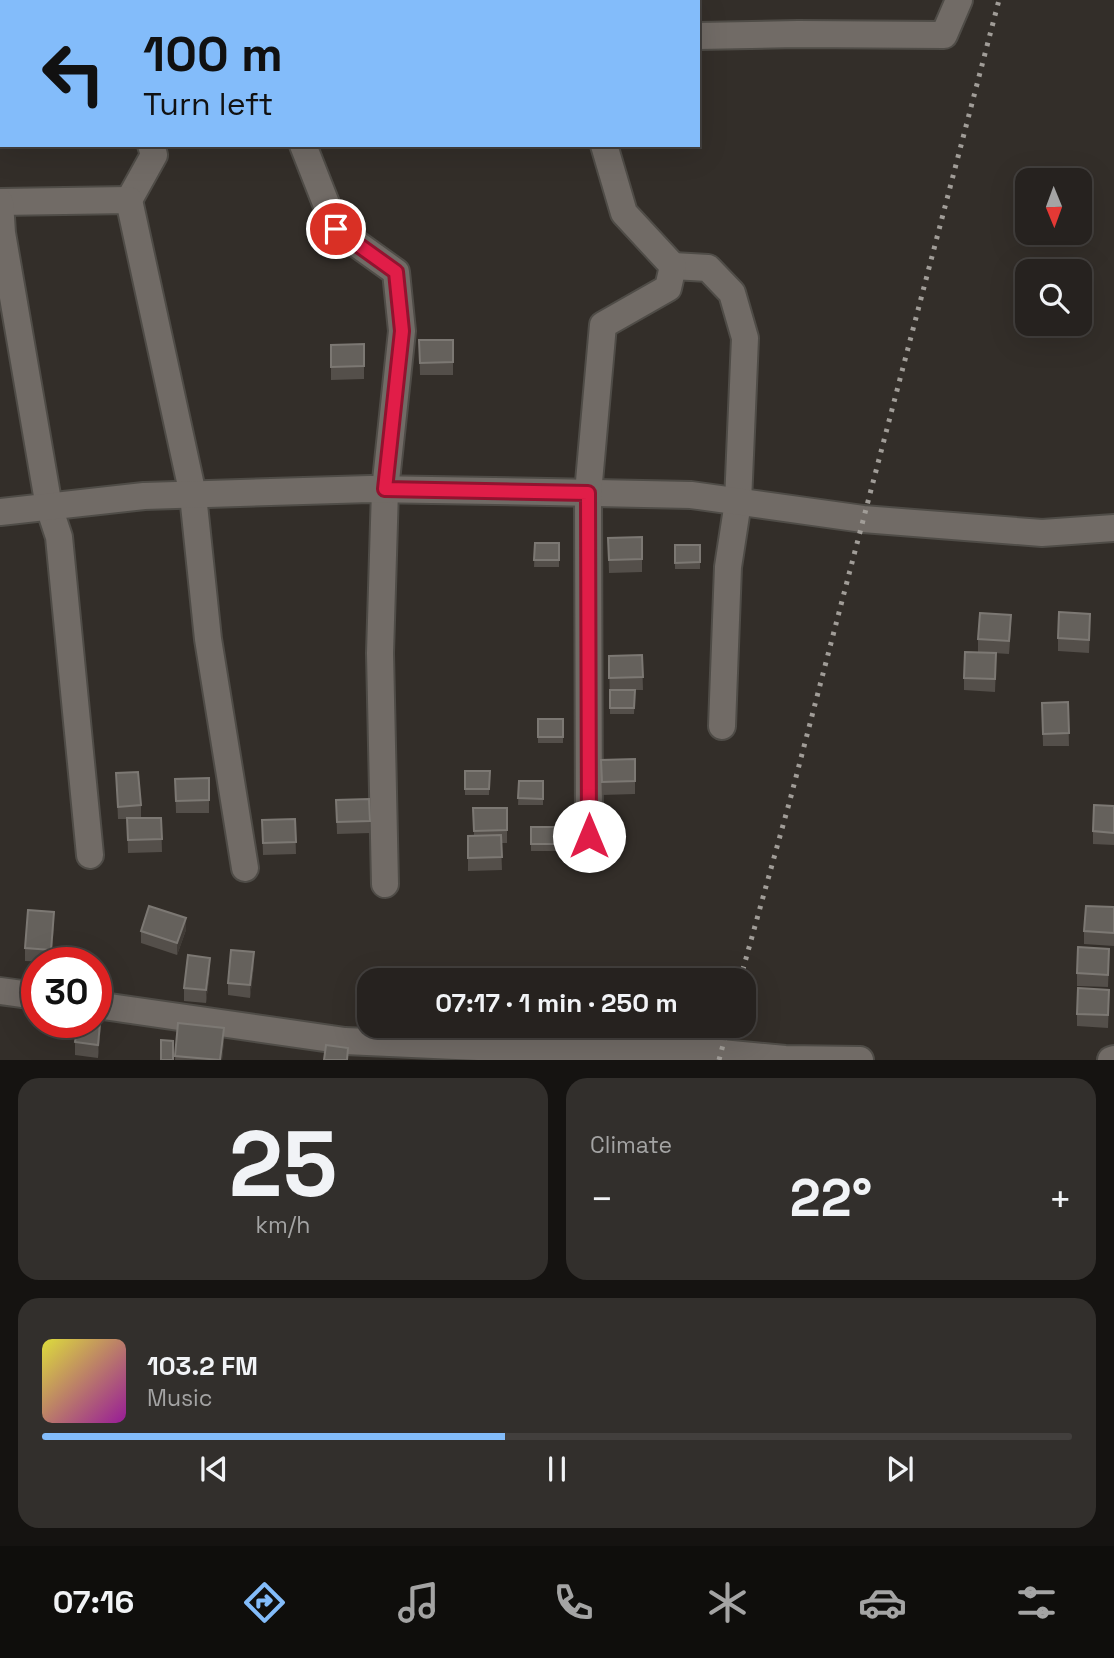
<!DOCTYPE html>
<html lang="en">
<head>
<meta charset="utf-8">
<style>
  body { margin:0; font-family:"Space Grotesk",sans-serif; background:#322f2c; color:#f1f3f6; height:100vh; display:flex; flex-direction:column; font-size:26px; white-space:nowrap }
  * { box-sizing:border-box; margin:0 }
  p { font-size:23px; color:#a4a4a4 }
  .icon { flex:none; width:38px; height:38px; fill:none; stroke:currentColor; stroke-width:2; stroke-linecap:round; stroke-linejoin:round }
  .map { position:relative; height:1060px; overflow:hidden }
  .details { display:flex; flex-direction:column; gap:18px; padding:18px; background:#151311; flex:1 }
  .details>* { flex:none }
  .guide { position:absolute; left:0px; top:0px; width:700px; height:147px; box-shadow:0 7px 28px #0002,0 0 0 2px #423f3d; background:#83bcfa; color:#111; overflow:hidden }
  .needle { width:46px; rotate:179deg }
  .buttons { position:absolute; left:1015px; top:168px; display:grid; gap:14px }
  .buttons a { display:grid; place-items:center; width:77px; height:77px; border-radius:14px; background:#26221f; box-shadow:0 7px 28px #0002,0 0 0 2px #423f3d; font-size:35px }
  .speed { position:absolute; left:21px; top:947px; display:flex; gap:14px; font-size:35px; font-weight:700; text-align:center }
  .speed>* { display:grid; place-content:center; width:91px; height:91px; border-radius:50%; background:#26221f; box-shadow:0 7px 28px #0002,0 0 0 2px #423f3d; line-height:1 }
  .speed .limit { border:10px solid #d22; background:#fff; color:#111 }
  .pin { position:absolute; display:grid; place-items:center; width:60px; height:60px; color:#fff; margin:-30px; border:4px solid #fff; border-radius:50%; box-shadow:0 2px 7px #0007 }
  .me { position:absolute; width:77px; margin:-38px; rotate:0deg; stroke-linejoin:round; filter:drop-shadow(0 0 5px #0008) }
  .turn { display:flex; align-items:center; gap:24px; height:147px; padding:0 28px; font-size:32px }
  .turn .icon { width:91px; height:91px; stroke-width:2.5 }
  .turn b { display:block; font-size:49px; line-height:60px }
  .big { font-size:52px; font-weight:700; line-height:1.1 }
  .details .card { flex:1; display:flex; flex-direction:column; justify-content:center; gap:10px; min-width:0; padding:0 24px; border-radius:21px; background:#322f2c }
  .details .dial { align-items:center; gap:0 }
  .dial b { font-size:91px; line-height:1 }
  .song { display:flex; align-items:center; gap:21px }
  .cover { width:84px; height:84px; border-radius:10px; background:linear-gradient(135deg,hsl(60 70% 55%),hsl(300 70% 35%)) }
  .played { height:7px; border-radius:4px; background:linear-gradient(90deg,#83bcfa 45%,#423f3d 45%) }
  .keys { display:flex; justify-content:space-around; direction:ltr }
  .heat { display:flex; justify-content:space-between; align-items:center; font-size:38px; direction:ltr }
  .details .tiles { flex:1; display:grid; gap:18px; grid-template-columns:1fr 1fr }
  .card:last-child { grid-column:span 2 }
  .trip { position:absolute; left:357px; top:968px; width:399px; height:70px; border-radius:21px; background:#26221f; box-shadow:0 7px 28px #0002,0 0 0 2px #423f3d; font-weight:700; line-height:70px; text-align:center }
  .tab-bar { display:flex; height:112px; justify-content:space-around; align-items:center; background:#0f0e0c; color:#a4a4a4 }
  .tab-bar .icon { width:49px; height:49px }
  .tab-bar .on { color:#83bcfa }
  .tab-bar b { font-size:32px; color:#f1f3f6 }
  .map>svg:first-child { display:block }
</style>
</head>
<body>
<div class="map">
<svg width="1114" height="1060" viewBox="0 0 1114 1060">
  <rect width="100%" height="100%" fill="#332e29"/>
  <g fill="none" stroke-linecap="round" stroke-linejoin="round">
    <defs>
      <g id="minor">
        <polyline points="90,0 91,2"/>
        <polyline points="370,0 371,2"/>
        <polyline points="698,36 798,34 944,35 959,0"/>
        <polyline points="0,51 2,51"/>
        <polyline points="303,145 336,229 396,272 402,331 385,490 380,653 385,884"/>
        <polyline points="129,200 154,155 151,145"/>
        <polyline points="0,202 129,200 193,495 208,639 245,868"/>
        <polyline points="0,202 2,233 49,507 59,537 90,855"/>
        <polyline points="673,266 708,268 732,293 745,338 738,502 728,567 722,726"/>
        <polyline points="0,512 144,496 370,489 548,492 691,495 863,519 1042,533 1114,528"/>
        <polyline points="589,836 588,493 603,325 668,288 673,266 624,213 604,145"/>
        <polyline points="0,991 37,996"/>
        <polyline points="96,1005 345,1041 522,1049 721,1053 785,1059 860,1060"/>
        <polyline points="1111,1060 1114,1059"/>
      </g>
    </defs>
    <use href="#minor" stroke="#4f4c47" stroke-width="30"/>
    <use href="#minor" stroke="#716b66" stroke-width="26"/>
    <g stroke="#a19d98" stroke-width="5" stroke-dasharray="3.5 7" stroke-linecap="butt">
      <polyline points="740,980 790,800 999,0"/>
      <polyline points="719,1060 728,1026"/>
    </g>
  </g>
  <g fill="#544f4a">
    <polygon points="419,340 453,340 453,375 420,375"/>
    <polygon points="364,344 364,379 331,380 331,345"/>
    <polygon points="642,537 642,572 609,573 608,538"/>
    <polygon points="535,543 559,543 559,567 534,567"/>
    <rect x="675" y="545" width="25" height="24"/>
    <polygon points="1090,627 1089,653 1058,651 1058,638"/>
    <polygon points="1011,628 1009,654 978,652 978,639"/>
    <polygon points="642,655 643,690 630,690 635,690 634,714 610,714 609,656"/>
    <polygon points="996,666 995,692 964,690 964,678"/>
    <polygon points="1068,702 1069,746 1043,746 1042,703"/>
    <rect x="538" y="719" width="25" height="24"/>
    <polygon points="635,759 635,794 602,795 601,760"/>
    <polygon points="465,771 490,771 489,795 465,795"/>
    <polygon points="116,773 141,805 141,818 161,818 162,852 128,853 127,819 118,819"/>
    <polygon points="209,778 209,813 176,813 175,779"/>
    <polygon points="519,781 543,781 543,805 518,805"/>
    <polygon points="369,799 370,833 337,834 336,800"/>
    <polygon points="1114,806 1114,845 1093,844 1093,831"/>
    <polygon points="473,808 507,808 507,843 501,843 502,870 468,871 468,836 474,835"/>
    <polygon points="295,819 296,854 263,855 262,820"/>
    <rect x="531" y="827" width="25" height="24"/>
    <polygon points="1114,907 1114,946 1084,944 1084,931"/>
    <polygon points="54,925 51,962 25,961 25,948"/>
    <polygon points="186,930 177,955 141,943 141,931"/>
    <polygon points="1109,961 1108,987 1077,986 1077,973"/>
    <polygon points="254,965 250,998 228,995 228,983"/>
    <polygon points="210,970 206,1003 184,1001 184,988"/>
    <polygon points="1109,1003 1108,1028 1077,1026 1077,1014"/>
    <polygon points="178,1023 224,1041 222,1060 175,1060"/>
    <polygon points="101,1025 98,1058 75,1055 75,1042"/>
  </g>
  <g fill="#403b36">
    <polygon points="54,912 54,925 51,962 51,950"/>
    <polygon points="186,918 186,930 177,955 177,943"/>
    <polygon points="254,952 254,965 250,998 250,985"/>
    <polygon points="210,958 210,970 206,1003 206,990"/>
    <polygon points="101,1012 101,1025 98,1058 98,1045"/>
    <polygon points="224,1028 224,1041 222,1060 220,1060"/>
  </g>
  <g fill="#65615c" stroke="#7c7873" stroke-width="2">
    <polygon points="419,340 453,340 453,362 420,363"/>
    <polygon points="364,344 364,366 331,367 331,345"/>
    <polygon points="642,537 642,559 609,560 608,538"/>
    <polygon points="535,543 559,543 559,560 534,560"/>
    <polygon points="675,545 700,545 700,562 675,563"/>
    <polygon points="1059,612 1090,614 1089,640 1058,638"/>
    <polygon points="980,613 1011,615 1009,641 978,639"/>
    <polygon points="965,652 996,653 995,679 964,678"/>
    <polygon points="642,655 643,677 609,678 609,656"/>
    <polygon points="610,690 635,690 634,708 610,708"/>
    <polygon points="1068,702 1069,733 1043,734 1042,703"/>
    <rect x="538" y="719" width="25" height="18"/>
    <polygon points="635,759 635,781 602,782 601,760"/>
    <polygon points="465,771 490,771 489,789 465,789"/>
    <polygon points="138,772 141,805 118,807 116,773"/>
    <polygon points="209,778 209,800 176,801 175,779"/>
    <polygon points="519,781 543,781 543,799 518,798"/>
    <polygon points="369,799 370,821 337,822 336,800"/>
    <polygon points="1094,805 1114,806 1114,833 1093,831"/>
    <polygon points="473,808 507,808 507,830 474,831"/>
    <polygon points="127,818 161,818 162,839 128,840"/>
    <polygon points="295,819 296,842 263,843 262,820"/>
    <rect x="531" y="827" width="25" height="17"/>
    <polygon points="501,835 502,857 468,858 468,836"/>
    <polygon points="149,906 186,918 177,943 141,931"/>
    <polygon points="1086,906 1114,907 1114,933 1084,931"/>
    <polygon points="28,910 54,912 51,950 25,948"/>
    <polygon points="1078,947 1109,949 1108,975 1077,973"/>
    <polygon points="231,950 254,952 250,985 228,983"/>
    <polygon points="188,955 210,958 206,990 184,988"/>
    <polygon points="1078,988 1109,990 1108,1015 1077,1014"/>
    <polygon points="96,1011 101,1012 98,1045 75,1042 78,1022 96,1022"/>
    <polygon points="178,1023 224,1028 220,1060 175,1056"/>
    <polygon points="161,1040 173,1041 173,1060 161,1060"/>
    <polygon points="326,1045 348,1048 347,1060 324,1060"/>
  </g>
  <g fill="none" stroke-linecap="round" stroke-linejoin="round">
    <defs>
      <polyline id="route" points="336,229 396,272 402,331 385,489 588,493 589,836"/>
    </defs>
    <use href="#route" stroke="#92132f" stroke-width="18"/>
    <use href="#route" stroke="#e11d48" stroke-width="12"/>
  </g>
</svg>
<div class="buttons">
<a><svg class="needle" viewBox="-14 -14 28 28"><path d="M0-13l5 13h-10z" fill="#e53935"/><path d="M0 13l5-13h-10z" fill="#a4a4a4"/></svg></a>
<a><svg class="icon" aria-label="search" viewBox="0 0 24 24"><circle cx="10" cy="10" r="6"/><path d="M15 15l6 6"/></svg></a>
</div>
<div class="speed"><div class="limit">30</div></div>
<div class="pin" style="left:336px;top:229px;background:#d93025"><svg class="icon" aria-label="arrive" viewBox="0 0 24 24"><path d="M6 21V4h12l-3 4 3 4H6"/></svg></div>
<svg class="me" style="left:589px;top:836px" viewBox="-20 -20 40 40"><circle r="19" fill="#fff"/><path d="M0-13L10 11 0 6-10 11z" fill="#e11d48"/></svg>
<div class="trip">07:17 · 1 min · 250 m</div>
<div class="guide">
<div class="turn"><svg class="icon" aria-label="left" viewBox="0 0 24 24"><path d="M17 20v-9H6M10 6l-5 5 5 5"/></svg><div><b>100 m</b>Turn left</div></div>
</div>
</div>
<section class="details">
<div class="tiles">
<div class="card dial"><b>25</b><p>km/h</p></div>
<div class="card"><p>Climate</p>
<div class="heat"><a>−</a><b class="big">22°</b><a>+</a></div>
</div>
<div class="card">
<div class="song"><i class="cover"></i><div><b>103.2 FM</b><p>Music</p></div></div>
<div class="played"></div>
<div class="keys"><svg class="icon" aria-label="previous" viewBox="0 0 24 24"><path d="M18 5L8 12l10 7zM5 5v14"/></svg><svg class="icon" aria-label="pause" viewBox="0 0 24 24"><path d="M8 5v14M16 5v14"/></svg><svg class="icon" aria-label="next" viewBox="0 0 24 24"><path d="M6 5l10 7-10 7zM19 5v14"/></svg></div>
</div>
</div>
</section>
<nav class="tab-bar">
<b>07:16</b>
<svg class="icon on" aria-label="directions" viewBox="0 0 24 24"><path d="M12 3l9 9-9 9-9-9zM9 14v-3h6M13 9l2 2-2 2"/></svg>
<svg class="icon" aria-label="music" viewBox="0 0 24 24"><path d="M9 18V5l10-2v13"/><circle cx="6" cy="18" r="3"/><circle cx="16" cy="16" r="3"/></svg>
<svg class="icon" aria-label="phone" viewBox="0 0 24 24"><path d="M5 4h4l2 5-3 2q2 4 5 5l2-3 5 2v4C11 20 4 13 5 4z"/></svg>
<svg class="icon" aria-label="climate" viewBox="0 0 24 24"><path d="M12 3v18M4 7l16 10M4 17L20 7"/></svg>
<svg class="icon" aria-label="car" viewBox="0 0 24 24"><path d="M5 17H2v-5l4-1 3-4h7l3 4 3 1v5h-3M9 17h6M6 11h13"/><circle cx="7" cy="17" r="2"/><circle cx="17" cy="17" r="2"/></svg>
<svg class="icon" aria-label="filters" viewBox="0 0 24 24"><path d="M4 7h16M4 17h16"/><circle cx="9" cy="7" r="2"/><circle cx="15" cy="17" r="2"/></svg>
</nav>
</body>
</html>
